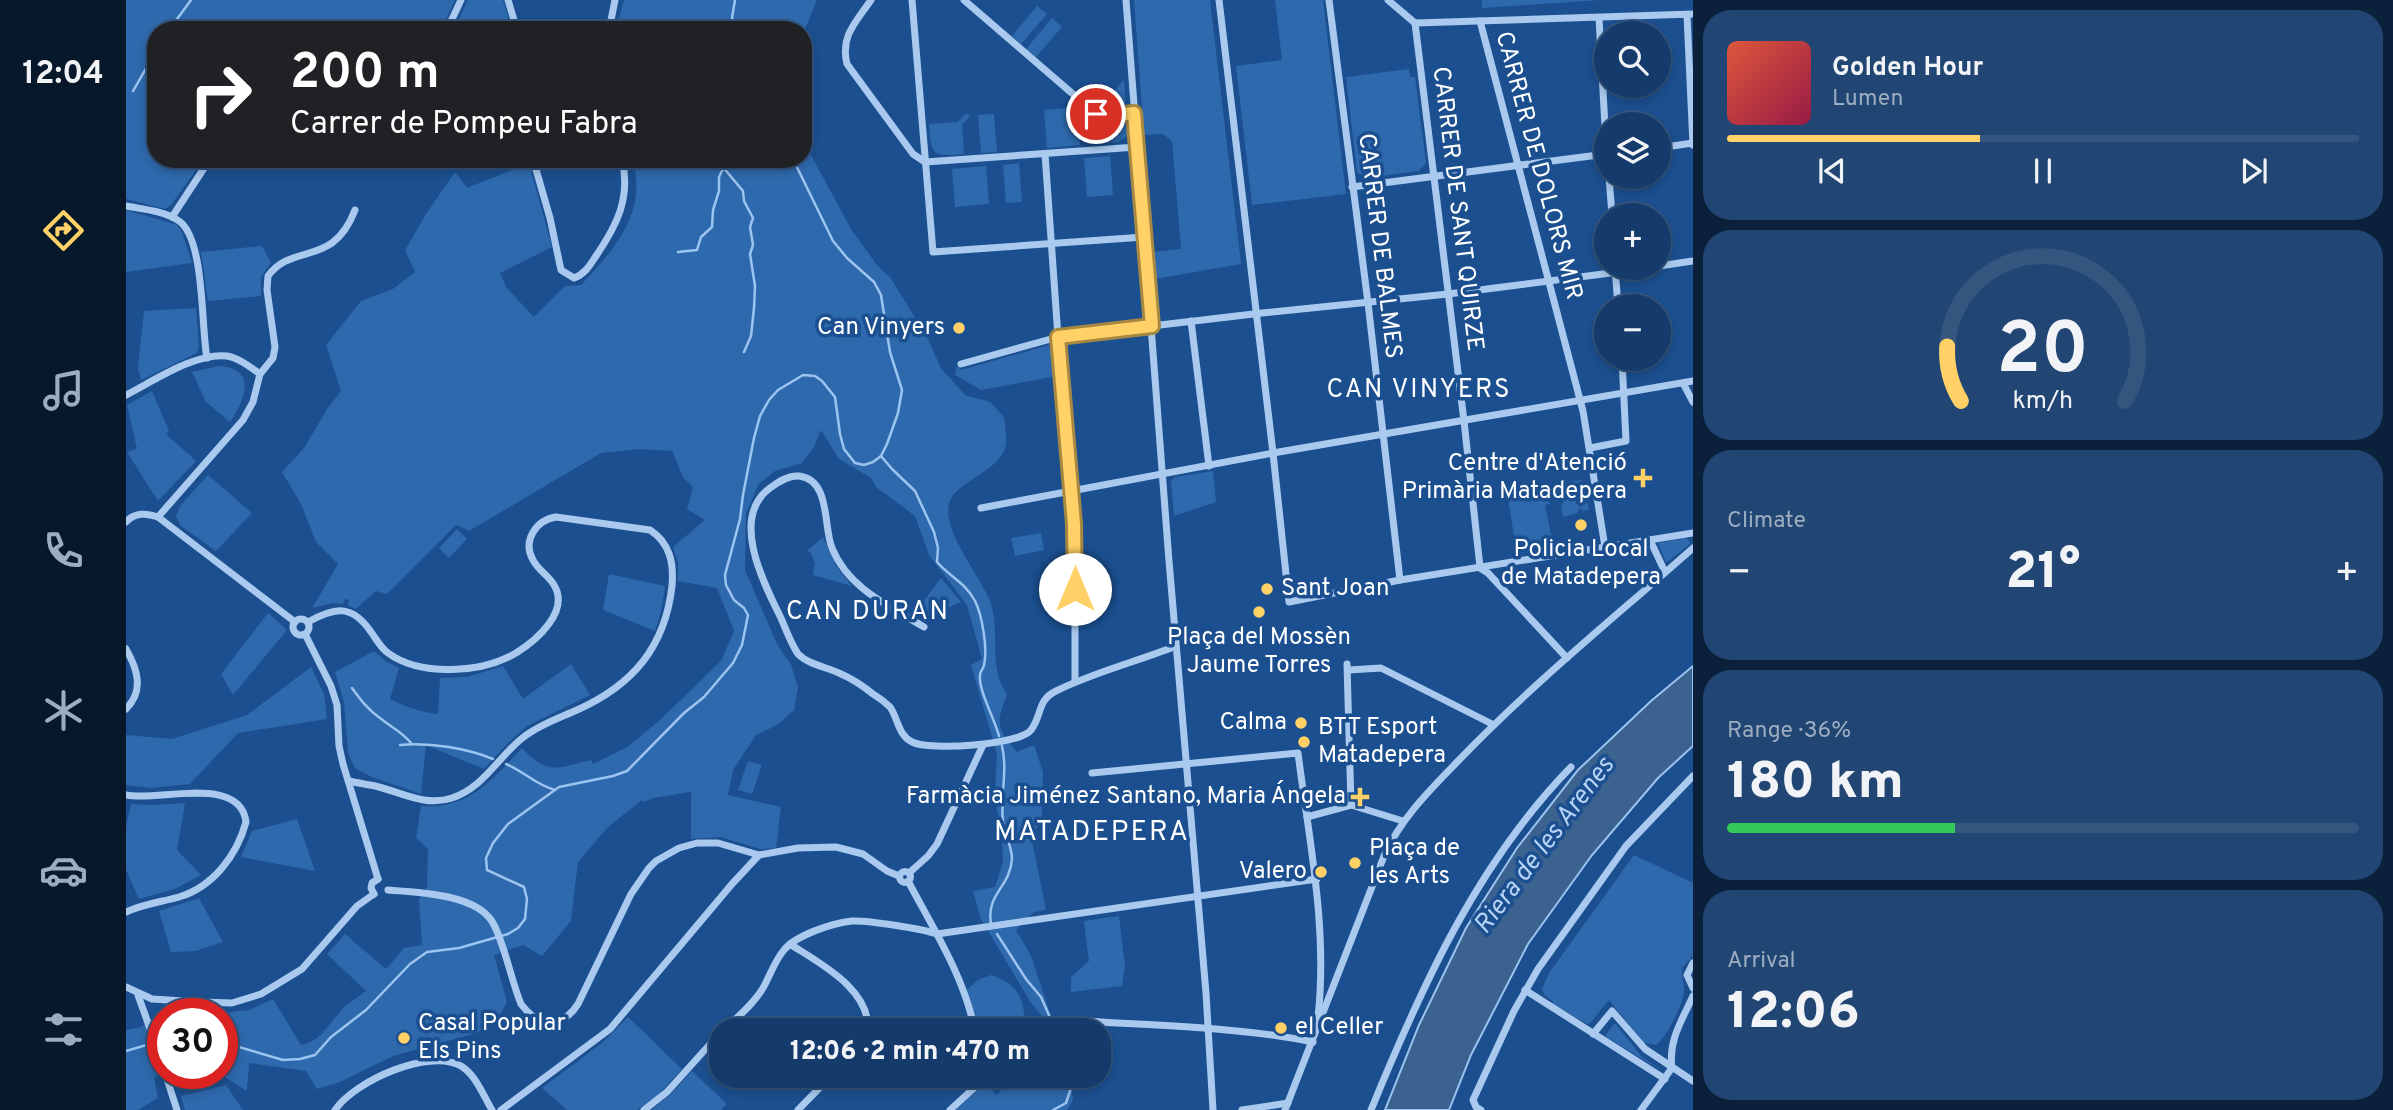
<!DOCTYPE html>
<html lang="en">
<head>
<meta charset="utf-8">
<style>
  body { margin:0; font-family:Overpass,sans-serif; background:#214673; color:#f1f3f6; height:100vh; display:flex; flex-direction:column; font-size:26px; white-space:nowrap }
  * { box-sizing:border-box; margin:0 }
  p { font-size:23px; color:#9dadc1 }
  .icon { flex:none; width:38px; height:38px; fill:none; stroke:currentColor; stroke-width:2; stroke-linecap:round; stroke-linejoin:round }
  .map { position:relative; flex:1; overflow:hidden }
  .details { display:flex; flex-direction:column; gap:10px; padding:10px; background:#0b203b; width:700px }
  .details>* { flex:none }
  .top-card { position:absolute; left:21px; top:21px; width:665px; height:147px; border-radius:28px; box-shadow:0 4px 10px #0003,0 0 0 2px #33557e; background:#202124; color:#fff; overflow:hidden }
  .tools { position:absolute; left:1468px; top:21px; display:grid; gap:14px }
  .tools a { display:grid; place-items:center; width:77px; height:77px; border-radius:50%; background:#143b6b; box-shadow:0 4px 10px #0003,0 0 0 2px #33557e; font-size:35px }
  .speed { position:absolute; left:21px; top:998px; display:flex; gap:14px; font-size:35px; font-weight:700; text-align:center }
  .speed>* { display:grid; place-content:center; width:91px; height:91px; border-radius:50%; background:#143b6b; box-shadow:0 4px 10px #0003,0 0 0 2px #33557e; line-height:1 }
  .speed .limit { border:10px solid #d22; background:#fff; color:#111 }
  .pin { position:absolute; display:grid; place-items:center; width:60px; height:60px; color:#fff; margin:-30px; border:4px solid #fff; border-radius:50%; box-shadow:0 2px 7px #0007 }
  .me { position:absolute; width:77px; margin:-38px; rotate:0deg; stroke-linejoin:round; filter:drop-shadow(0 0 5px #0008) }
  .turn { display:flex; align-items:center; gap:24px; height:147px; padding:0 28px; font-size:32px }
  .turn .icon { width:91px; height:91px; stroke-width:2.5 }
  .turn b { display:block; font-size:49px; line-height:60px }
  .big { font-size:52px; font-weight:800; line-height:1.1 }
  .details .tile { flex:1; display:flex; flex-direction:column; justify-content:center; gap:10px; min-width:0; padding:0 24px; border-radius:28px; background:#214673 }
  .details .dial { align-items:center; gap:0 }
  .dial svg { height:182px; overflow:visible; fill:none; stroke:#33557e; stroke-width:7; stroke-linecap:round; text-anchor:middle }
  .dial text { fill:#f1f3f6; stroke:none }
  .song { display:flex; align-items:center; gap:21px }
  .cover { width:84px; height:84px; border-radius:10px; background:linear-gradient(135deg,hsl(10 70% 55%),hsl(340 70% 35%)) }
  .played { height:7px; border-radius:4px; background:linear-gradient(90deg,#ffd166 40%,#33557e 40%) }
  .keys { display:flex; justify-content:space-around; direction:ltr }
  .heat { display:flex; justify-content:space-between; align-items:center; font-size:38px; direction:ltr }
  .charge { height:10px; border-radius:5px; background:linear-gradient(90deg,#34c759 36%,#33557e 0) }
  .trip { position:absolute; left:583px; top:1018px; width:402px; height:70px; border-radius:28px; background:#143b6b; box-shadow:0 4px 10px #0003,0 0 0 2px #33557e; font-weight:800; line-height:70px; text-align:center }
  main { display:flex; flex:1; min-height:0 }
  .menu { display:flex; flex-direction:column; width:126px; justify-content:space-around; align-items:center; background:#08182b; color:#9dadc1 }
  .menu .icon { width:49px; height:49px }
  .menu .current { color:#ffd166 }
  .menu b { font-size:32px; color:#f1f3f6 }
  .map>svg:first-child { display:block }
</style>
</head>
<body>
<main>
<nav class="menu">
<b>12:04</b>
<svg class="icon current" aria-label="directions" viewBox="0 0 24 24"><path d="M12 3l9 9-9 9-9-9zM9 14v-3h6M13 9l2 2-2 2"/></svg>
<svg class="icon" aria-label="music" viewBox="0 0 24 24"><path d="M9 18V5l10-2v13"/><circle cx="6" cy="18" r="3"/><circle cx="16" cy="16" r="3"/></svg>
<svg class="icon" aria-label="phone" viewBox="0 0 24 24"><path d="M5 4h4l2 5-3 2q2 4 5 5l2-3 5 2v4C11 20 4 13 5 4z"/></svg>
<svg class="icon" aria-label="climate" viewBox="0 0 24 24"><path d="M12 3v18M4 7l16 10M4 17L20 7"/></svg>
<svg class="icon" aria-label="car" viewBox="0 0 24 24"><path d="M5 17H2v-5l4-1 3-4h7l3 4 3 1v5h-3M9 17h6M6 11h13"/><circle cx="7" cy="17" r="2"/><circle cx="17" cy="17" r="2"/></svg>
<svg class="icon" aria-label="filters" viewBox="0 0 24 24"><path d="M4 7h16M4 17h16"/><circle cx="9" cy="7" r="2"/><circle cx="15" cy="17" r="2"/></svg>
</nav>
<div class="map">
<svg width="1567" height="1110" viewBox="0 0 1567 1110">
  <rect width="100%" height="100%" fill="#1b4f8f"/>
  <g fill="#2e69ad">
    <polygon points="0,0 329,0 315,30 30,30 30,159 78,159 45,205 39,209 0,199"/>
    <polygon points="342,0 377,0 384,22 374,30 327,30"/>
    <polygon points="498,0 691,0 677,34 677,30 490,30"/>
    <polygon points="1008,0 1084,0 1115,264 1029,279 1027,252 1055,249 1046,141 1037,134 1018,135"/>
    <polygon points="1149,0 1197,0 1220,194 1126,205 1110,66 1156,60"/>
    <polygon points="1356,0 1474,0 1356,8"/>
    <polygon points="911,6 921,14 895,44 886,36"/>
    <polygon points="926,18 936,27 910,57 900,49"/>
    <polygon points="1283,69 1284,77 1289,77 1300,163 1293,171 1239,178 1231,172 1220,77"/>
    <polygon points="998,80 1000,108 972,110"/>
    <polygon points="951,107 954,145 921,148 918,110"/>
    <path d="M840,113L844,116L836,125L838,154C807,157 805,156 803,124L832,122Z"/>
    <polygon points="868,114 871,152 855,153 852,115"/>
    <polygon points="969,117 972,119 1001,117 1001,136 992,142 970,144"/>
    <path d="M677,140L725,229L751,265L764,277L801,337L815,368L839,395L864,402L878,417C879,426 881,436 880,444C877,471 828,481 823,504C816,531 854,576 864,601C872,623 867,647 871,670C872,678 877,687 881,695C869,724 871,729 891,752L908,745L917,772L916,814L906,841L920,910L908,912L890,930L905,956L930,1031H923L916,1016L905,1003L855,919L847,891L869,887L877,862L876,840L869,796L871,754L845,665L856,659L841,605L803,555L789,516L750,487L745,478L713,459L695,430L688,447L676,463L649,471L632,485L620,514L619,570L651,644L665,665L672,687L668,710L651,725L630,735L607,770L602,795L655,807L650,848L634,849L595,837L565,839V792L527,798L518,802L516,800L482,827L452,862L445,921L416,956L397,945L368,955L381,1002L373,1017L351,1033L267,1056L214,1082L191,1089L180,1071L123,1063L121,1091L92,1073H96V1013L123,1010L147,999L175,1045C195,1041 200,1027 213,1013C220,1004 231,998 240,991L201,954L219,934L260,969L278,948L296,945L293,900L301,887L302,849L290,838L295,806C342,810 366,780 396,748C423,776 430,768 465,760L467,764L501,747L534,720L595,661L608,631L591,588L552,581V563L547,547L579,520L561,509L567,487L557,477L546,451L513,449L475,453L343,531L330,525L261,594L250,591L230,609L222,605L223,600L219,599L217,604L207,603L186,608L212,564L190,542L175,504L156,472L178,448L201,409L215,391L200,345L235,301L267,289L289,272L279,250L300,214L329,172L341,188L403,163L426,247L374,273L380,287L408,317L439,286L455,285C488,250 523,211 506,159H677Z"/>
    <polygon points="984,156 987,195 961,197 958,158"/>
    <polygon points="893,163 896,202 880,203 877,165"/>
    <polygon points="860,166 863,204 829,207 826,169"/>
    <polygon points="0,210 51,225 56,232 66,263 0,272"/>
    <polygon points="136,246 145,263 135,277 135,296 82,301 75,252"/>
    <polygon points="70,308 73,347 71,353 15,380 12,368 18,311"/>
    <polygon points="923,345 928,349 931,376 855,390 829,375 831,365 835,370"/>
    <path d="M93,366C133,369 118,401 104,422L80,402L66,372Z"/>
    <polygon points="26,391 43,431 40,434 70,461 32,501 1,452 11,449 1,405"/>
    <polygon points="1087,471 1090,502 1048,516 1045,482 1049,477"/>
    <polygon points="82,475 126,513 90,551 55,526 50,517 54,506"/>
    <polygon points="1456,480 1456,487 1459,488 1449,490 1450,504 1462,503 1463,510 1457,511 1454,508 1451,513 1437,517 1435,506 1440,497 1423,497 1424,504 1419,505 1428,548 1391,554 1380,487 1414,490 1415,493 1415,486"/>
    <polygon points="331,529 341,539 323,558 313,548"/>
    <polygon points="915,533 918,550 889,556 885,538"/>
    <polygon points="697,537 710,566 726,586 687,575 689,563 684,552 681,551"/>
    <polygon points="1560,538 1564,541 1564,544 1540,563 1532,543"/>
    <polygon points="483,574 539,586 535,612 529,631 477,610"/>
    <polygon points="815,578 835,602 802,617 792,609"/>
    <polygon points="142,613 161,630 107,695 95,674"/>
    <path d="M248,651L259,661L273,668L264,699C279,707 295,712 312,714L314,678L341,677L377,666L397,699L445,664L464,695L401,726L382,743L358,769L300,745L295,794L246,777L229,768L222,753L218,702L209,672Z"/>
    <polygon points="185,667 198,694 201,719 112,733 64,784 25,788 0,785 0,735 46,739 121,715"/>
    <polygon points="622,761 636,765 626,794 612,790"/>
    <polygon points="59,803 51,850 75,875 49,889 13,899 0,870 0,827 5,804 27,805"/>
    <polygon points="171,819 189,871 115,857 126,831"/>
    <path d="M1508,855L1567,883V956L1556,968C1555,976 1558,982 1558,990C1559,1001 1539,1040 1530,1045L1517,1042L1483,1000L1464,1023L1461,1024L1426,1004L1427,1001L1419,996L1416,989L1423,973Z"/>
    <polygon points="73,898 97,942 70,951 45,952 33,911"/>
    <polygon points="993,916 999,967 996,986 945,992 945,977 963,961 958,921"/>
    <path d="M865,975C891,984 897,996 899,1021L886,1031H849L839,991L852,980Z"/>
    <polygon points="35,1011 95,1013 37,1013 37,1072 28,1078 32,1098 12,1110 0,1110 0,1030 15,1027"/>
    <polygon points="502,1017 556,1069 532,1095 511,1110 441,1110 416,1088 476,1043"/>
    <polygon points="1488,1024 1490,1024 1515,1056 1538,1072 1480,1037 1480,1034"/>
    <polygon points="566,1071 601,1104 595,1110 525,1110 543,1096"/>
    <polygon points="889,1076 944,1076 947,1100 941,1110 830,1110 858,1083 871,1095"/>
    <polygon points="100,1085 117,1110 59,1110 55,1096"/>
  </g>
  <polygon fill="#3c6290" stroke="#9cc4f0" stroke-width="2" points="1567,666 1567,746 1532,778 1466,855 1402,944 1345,1055 1323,1110 1259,1110 1293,1025 1340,928 1391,848 1452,770 1525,701"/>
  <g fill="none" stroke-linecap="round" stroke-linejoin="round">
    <g stroke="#9cc4f0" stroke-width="2.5">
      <polyline points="609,0 606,18 612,30"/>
      <polyline points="43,30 65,0"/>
      <polyline points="7,91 30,51"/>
      <polyline points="596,166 617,191 618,201 627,218 624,227 627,245 624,254 629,286 628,308 625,336 618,352"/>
      <polyline points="552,252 571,250 575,237 586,227 587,210 593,191 593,177 602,159"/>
      <path d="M755,456L766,469L789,491L808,532L812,548L811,562C823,576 840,583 849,601C856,615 862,649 858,665C858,668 854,671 854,675C852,689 869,720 873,736"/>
      <path d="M226,688C234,699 242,710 254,718C267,729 273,729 286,744"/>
      <path d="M274,745C303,742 340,748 367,759"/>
      <path d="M380,764C399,772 408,784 429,790"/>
      <path d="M865,924C860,893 884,888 886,859C886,847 879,834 877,822C874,796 882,770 876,746"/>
      <polyline points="871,934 900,979 915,997 930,1031"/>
      <polyline points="96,1042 157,1060 174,1059 189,1055 205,1037 240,1010 284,964 301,952 333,948 382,934 392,928 399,919 401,899 398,887 361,870 360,858 367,843 382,824 433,787 487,776 501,771 558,713 578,697 607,663 616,645 622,615 618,608 608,600 600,585 599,575 614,519 617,495 628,438 634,416 643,400 652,390 677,375 689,376 696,381 709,397 714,434 718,449 729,463 738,465 747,462 755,456 761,444 772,413 776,390 764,352 755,295 748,282 721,258 707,241 667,159"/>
      <polyline points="0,1051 37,1040"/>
      <polyline points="927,1110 940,1103 944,1091 942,1076"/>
    </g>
    <g stroke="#a9c9ee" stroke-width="7">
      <polyline points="382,0 391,30"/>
      <path d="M745,0C730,22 714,36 721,64L787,154L799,162L1011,147"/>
      <polyline points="786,0 807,252 1018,237"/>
      <polyline points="838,0 970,114 977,116 1008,113"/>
      <polyline points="1000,0 1043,561 1080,993 1087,1110"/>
      <polyline points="1093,0 1147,453 1163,602 1274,580 1567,533"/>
      <polyline points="1203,0 1242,303 1274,580"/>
      <polyline points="1262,0 1289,23 1567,14"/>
      <polyline points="1561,15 1567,145"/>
      <polyline points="1473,18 1480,145"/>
      <polyline points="1354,21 1457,411 1479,547"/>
      <polyline points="1289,23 1338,421 1354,567"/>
      <polyline points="321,30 335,0"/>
      <polyline points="483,30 489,0"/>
      <polyline points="1533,148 1567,143"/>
      <polyline points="919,154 932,337 949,524 949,682"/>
      <path d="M407,159L424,218L435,270L448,278C459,274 464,265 470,256C491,225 505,198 496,159"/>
      <polyline points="1483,177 1486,215"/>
      <polyline points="1226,187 1480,154"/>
      <path d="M0,206C16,209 39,211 53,221C79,239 75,328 81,358"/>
      <polyline points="46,217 84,159"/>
      <polyline points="1533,266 1567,261"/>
      <polyline points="1489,268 1492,306"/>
      <polyline points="1065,321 1083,466"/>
      <polyline points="835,364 932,337 1136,313 1322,294 1523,268"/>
      <polyline points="1557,383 1567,402"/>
      <path d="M0,395C26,382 70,352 101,356C113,358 124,367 134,374"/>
      <polyline points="1464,448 1500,441 1496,359"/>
      <polyline points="855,508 1147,453 1567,381"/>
      <polyline points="32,517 169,622"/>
      <path d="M0,522C9,512 20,513 32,517L117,420L127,402L134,374L147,358L149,347L141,290L142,276C167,242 207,268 229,210"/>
      <polyline points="1524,540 1539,572"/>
      <polyline points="1354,568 1362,573 1441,658"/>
      <circle cx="175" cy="627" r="8"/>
      <path d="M182,622C209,607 226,604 245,632C251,640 254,647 262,653C295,677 356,673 390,653C411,640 444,611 428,585C422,575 412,570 407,560C396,541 410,520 430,517L524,530C544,543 548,563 546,586C539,647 507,685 451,710C433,718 415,724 399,736C373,755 359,787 326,798C299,807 275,792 249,786C240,784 231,783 223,781"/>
      <path d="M798,627C763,606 722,588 706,548C697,526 705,480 673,476C662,475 652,482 644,488C604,517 637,582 654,616C660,629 664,642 672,654C683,665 701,667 715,674C727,679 737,686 747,694C752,697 759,702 764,707C772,718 772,735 786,742C804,751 893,745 905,730C916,716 911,700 930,691C968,672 1010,662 1050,646"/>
      <polyline points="179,634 205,686 211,705 213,746 217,764 252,879"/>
      <path d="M0,649C12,670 18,691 0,709"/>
      <polyline points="1221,664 1225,805"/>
      <polyline points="1223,670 1255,668 1368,725"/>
      <path d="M966,773L1172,753C1183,840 1202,929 1192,1017"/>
      <path d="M0,795C32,802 114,774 120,822C111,855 87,887 53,897C35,902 17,904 0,912"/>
      <polyline points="1181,817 1225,805 1277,821"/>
      <circle cx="779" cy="877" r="5.5"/>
      <polyline points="783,873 802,856 811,844 857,745"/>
      <path d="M782,881C808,930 838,976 849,1031"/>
      <path d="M262,890C291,892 351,894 367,923C379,945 385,980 395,1004C412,1027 436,1029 452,1004L505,894L523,868L530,861L553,848L571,843H592L633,855"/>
      <polyline points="248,894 245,888 246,883 252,879"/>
      <path d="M664,944C693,963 745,989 742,1031"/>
      <polyline points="1567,963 1561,975 1567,988"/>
      <polyline points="0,987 26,999 74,1002 106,1003 135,994 176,969 231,906 248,894"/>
      <polyline points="1399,990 1539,1079"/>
      <polyline points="12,995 37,1065"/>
      <path d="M945,1020C1024,1026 1109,1026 1187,1042"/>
      <path d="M597,1031C611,1017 627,1005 637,988C644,976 649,960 658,950C670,935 707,923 726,921C741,920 797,929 811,934L1191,879"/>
      <polyline points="1467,1034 1486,1011 1519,1049 1567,1081"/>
      <polyline points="39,1073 51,1110"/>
      <path d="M209,1110C229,1081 302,1048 335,1066C350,1075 357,1095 366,1110"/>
      <polyline points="375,1110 484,1029 606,884 633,855 672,848 710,847 737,854 761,871 773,876"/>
      <polyline points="518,1110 541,1092 595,1032"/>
      <polyline points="672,1110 705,1076"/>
      <polyline points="824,1110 861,1076"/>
      <polyline points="1116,1110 1162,1103"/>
      <path d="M1159,1110L1258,856C1275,818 1304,790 1333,760C1406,684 1488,618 1567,548"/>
      <path d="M1245,1110C1295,988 1351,863 1445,767"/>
      <polyline points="1355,1110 1350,1107 1347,1100 1388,1011 1412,969 1500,846 1567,776"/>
      <path d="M1515,1110L1546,1068C1542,1041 1556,1020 1567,996"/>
    </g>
  </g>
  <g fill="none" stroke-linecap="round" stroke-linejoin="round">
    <defs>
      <polyline id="route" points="949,589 948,524 932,337 1026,326 1008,113 981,116 970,114"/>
    </defs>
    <use href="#route" stroke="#a68842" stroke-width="18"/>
    <use href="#route" stroke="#ffd166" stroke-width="12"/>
  </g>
  <g fill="#ffd166" stroke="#1b4f8f" stroke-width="2.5">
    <circle cx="833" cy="328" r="7"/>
    <path d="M1513.5 467.5h7v7h7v7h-7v7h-7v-7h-7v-7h7z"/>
    <circle cx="1455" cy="525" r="7"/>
    <circle cx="1141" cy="589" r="7"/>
    <circle cx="1133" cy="612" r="7"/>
    <circle cx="1175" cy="723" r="7"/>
    <circle cx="1178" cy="742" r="7"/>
    <path d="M1230.5 786.5h7v7h7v7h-7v7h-7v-7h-7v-7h7z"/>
    <circle cx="1229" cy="863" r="7"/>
    <circle cx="1195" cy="872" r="7"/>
    <circle cx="1155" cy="1028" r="7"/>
    <circle cx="278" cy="1038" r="7"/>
  </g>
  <g text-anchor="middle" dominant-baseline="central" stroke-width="7" stroke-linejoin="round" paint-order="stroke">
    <g font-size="24" fill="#fff" stroke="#1b4f8f">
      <text transform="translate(1412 166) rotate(75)">CARRER DE DOLORS MIR</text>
      <text transform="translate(1331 209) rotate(83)">CARRER DE SANT QUIRZE</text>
      <text transform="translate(1253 246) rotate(83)">CARRER DE BALMES</text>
    </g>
    <g font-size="24" fill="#fff" stroke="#1b4f8f" text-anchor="end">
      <text x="819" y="328">Can Vinyers</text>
      <text x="1501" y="464">Centre d'Atenció<tspan x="1501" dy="28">Primària Matadepera</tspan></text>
      <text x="1455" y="550" text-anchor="middle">Policia Local<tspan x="1455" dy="28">de Matadepera</tspan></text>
      <text x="1155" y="589" text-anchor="start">Sant Joan</text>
      <text x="1133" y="638" text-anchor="middle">Plaça del Mossèn<tspan x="1133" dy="28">Jaume Torres</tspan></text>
      <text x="1161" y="723">Calma</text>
      <text x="1192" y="728" text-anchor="start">BTT Esport<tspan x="1192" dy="28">Matadepera</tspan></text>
      <text x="1220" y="797">Farmàcia Jiménez Santano, Maria Ángela</text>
      <text x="1243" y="849" text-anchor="start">Plaça de<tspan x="1243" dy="28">les Arts</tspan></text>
      <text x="1181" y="872">Valero</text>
      <text x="292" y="1024" text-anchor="start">Casal Popular<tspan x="292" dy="28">Els Pins</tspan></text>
      <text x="1169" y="1028" text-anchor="start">el Celler</text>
    </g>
    <g font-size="26" letter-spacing="2" fill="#fff" stroke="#1b4f8f">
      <text x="1293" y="390">CAN VINYERS</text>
      <text x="742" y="612">CAN DURAN</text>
    </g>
    <g font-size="26" font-style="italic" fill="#b5d3f5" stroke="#1b4f8f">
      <text transform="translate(1419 846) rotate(-53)">Riera de les Arenes</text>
    </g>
    <g font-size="28" letter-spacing="2" fill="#fff" stroke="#1b4f8f">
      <text x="966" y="833">MATADEPERA</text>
    </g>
  </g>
</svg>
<div class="tools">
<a><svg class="icon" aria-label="search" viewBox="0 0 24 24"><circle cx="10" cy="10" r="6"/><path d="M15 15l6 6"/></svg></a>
<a><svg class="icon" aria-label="layers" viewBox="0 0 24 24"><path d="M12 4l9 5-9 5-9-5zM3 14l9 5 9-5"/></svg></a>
<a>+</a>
<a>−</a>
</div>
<div class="speed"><div class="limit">30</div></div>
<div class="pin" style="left:970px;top:114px;background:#d93025"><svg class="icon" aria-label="arrive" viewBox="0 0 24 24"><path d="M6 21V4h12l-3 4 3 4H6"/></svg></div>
<svg class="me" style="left:949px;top:589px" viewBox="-20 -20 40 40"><circle r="19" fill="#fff"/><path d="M0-13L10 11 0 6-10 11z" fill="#ffd166"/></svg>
<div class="trip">12:06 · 2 min · 470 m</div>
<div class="top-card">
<div class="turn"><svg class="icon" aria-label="right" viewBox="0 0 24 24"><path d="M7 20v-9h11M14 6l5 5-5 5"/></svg><div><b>200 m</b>Carrer de Pompeu Fabra</div></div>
</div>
</div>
<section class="details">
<div class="tile">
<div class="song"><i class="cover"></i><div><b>Golden Hour</b><p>Lumen</p></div></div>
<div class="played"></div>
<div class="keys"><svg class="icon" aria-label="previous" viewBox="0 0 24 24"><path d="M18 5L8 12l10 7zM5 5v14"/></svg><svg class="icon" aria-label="pause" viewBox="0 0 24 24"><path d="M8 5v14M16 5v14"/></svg><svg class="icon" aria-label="next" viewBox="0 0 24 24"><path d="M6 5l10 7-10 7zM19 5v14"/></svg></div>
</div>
<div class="tile dial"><svg viewBox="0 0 100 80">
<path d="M14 69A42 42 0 1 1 86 69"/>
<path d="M14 69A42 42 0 0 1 8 45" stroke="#ffd166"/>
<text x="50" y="56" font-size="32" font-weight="700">20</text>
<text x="50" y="72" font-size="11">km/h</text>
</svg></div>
<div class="tile"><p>Climate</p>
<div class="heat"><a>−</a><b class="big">21°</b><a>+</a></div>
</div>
<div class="tile"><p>Range · 36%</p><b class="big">180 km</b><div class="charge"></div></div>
<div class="tile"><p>Arrival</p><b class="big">12:06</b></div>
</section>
</main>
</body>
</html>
